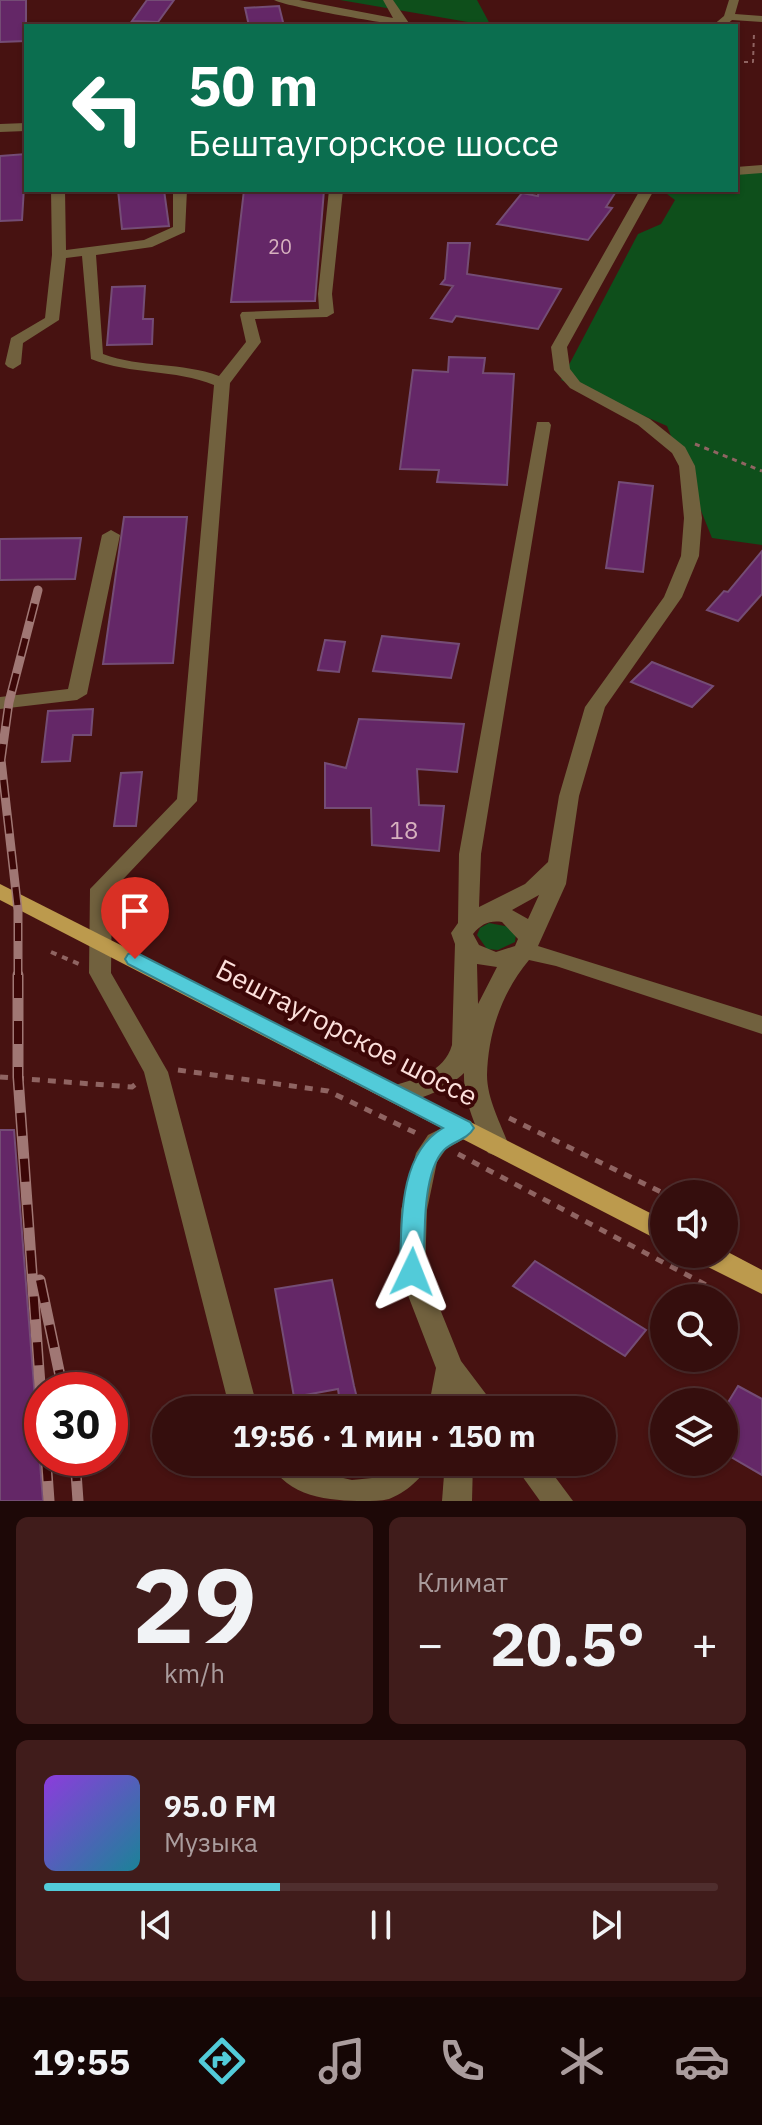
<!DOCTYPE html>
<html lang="ru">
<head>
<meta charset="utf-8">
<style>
  body { margin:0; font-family:"IBM Plex Sans",sans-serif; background:#401c1b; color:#f1f3f6; height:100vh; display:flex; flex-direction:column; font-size:30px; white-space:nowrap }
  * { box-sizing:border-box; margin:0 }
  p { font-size:26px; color:#aa9c9d }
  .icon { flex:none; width:44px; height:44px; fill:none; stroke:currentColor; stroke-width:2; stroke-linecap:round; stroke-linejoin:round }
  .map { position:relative; height:1501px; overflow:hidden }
  .drawer { display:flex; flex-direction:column; gap:16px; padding:16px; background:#1d0807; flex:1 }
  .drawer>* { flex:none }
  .guide { position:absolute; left:24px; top:24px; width:714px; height:168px; border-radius:0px; box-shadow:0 2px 6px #0004,0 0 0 2px #4f2e2e; background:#0b6e4f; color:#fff; overflow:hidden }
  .tools { position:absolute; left:650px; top:1180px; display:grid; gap:16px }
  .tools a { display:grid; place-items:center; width:88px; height:88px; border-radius:50%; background:#350e0d; box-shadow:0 2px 6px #0004,0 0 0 2px #4f2e2e; font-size:40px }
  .speed { position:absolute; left:24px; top:1372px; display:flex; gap:16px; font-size:40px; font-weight:700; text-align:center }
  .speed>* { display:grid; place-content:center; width:104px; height:104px; border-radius:50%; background:#350e0d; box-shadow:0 2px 6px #0004,0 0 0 2px #4f2e2e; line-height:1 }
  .speed .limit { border:12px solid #d22; background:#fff; color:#111 }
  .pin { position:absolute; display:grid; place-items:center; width:68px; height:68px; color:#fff; margin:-82px -34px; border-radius:50% 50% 50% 0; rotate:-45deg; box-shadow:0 0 8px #0007 }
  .pin .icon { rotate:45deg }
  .me { position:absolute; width:88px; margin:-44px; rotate:2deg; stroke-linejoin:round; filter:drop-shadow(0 0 6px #0008) }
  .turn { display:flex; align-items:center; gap:28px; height:168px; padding:0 32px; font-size:36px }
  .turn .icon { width:104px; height:104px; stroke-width:2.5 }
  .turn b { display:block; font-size:56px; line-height:68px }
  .big { font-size:60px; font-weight:700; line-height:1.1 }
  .drawer .card { flex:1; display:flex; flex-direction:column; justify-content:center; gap:12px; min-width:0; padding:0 28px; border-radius:12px; background:#401c1b }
  .drawer .dial { align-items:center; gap:0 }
  .dial b { font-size:104px; line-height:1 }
  .song { display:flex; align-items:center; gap:24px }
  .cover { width:96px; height:96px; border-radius:12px; background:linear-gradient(135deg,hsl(270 70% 55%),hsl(190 70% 35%)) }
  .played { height:8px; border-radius:4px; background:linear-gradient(90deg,#52cbd9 35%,#4f2e2e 35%) }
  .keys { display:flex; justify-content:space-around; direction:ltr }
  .heat { display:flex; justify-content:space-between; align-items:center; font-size:44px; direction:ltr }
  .drawer .tiles { flex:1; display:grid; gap:16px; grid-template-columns:1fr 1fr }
  .card:last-child { grid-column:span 2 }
  .trip { position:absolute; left:152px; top:1396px; width:464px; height:80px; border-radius:40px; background:#350e0d; box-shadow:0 2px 6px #0004,0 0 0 2px #4f2e2e; font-weight:700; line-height:80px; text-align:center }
  .menu { display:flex; height:128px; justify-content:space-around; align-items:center; background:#150605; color:#aa9c9d }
  .menu .icon { width:56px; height:56px }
  .menu .on { color:#52cbd9 }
  .menu b { font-size:36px; color:#f1f3f6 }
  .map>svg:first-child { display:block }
</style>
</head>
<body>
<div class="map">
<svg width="762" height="1501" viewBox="0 0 762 1501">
  <rect width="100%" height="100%" fill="#471211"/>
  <g fill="#0e4f1b">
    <polygon points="340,0 477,0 491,26"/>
    <polygon points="762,171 762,545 712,538 667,426 561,380 638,234 661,224 675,200 663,191 736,190 736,172"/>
    <polygon points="489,923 510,927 516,934 515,942 498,950 487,949 477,935 480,928"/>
  </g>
  <g fill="#642767" stroke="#744c75" stroke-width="2">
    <polygon points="0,0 26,0 26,41 0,42"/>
    <polygon points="147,0 174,0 158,22 132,21"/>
    <polygon points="279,6 284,26 249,26 245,8"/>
    <polygon points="26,154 22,220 0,221 0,156"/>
    <polygon points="118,190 164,190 169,226 122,229"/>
    <polygon points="244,190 324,190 315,301 231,302"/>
    <polygon points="539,190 617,190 606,207 612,208 588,240 497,224 522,193 538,196"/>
    <polygon points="448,243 470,243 467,274 561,289 538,329 456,316 452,322 431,318 453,286 441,284 445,279"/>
    <polygon points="145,286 143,319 153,319 152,344 107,345 112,287"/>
    <polygon points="449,357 485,358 483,373 514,374 507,485 437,482 439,470 400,469 413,370 448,372"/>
    <polygon points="619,482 653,486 643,572 606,568"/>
    <polygon points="124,517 187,517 173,663 103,664"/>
    <polygon points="81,538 75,579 0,580 0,539"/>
    <polygon points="762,551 762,594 738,621 707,610 724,591 728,592"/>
    <polygon points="382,636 459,644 451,678 373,671"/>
    <polygon points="325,640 345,642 339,672 318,670"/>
    <polygon points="652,662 713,686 692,707 631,682"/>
    <polygon points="93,709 91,735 73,735 70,761 42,762 48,711"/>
    <polygon points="359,719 464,724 457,772 417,769 419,805 444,806 439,851 372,845 371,808 325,808 325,763 346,768"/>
    <polygon points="142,772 136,826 114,826 121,773"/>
    <polygon points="0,1130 14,1130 43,1501 0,1501"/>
    <polygon points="535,1261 646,1330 625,1356 513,1286"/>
    <polygon points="332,1280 354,1386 360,1410 341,1410 338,1389 294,1397 275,1289"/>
    <polygon points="738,1386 762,1399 762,1475 724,1453 724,1409"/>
  </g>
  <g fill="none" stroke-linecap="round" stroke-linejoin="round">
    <polyline stroke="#8f6462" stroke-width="2" stroke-dasharray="4 4" stroke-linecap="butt" points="736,62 753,62 754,33"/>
    <polyline stroke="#8f6462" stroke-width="3" stroke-dasharray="5 5" stroke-linecap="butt" points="695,444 762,471"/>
    <polyline stroke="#8f6462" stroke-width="4" stroke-dasharray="6 6" stroke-linecap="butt" points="51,952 79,964"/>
    <g stroke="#8f6462" stroke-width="5" stroke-dasharray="8 8" stroke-linecap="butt">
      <polyline points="178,1070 328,1091 418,1134"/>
      <polyline points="0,1077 132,1087 136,1084"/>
      <polyline points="509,1118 665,1194"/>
      <polyline points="458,1154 706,1285"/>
      <polyline points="724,1223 738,1230"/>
    </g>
    <g fill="#71613e" fill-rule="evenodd">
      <path d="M274,0H299L393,18L383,0H393L411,26C396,26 283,6 274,0Z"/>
      <polygon points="729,0 739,0 735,14 762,16 762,22 732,20 725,26 712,26 724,16"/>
      <polygon points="26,123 26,131 0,132 0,124"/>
      <polygon points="762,165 762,173 736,175 736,167"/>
      <path d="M51,190H65L66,250L144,240L173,227V190H187L185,232L152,247L96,255L103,354C141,368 182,362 219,376L246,342L240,315L242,312L319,309L318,294L329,190H343L332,294L334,313L327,317L255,319L261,342L230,383L197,801L112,891L111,973L168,1072L258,1410H230L144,1072L89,973L90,889L177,799L214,385C175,369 131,375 91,359L82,256L66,258L59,320L23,343L21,364L13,369L8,367L5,364L11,338L45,318L52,255Z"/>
      <path d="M640,190H654L567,347L570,369L580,382L650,419L685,447L695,466L702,518L699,556L682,597L605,707L579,796L566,884L538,946L762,1016V1034L556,966L529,960C502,992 488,1033 487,1075C487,1099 501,1124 509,1146L506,1153L497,1156L488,1153C476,1129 463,1099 464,1073C449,1088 410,1107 389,1101L386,1094L389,1087C415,1079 444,1073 452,1045L455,944L451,933L458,923L459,854L537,422H549L551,425L481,854L479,907L525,884L548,862L559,796L585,707L664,597L681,556L684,518L679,466L672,453L638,425L570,388L554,370L551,347ZM539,895L528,919L512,910ZM502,922L518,939L515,946L496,952L479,945L473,934C481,924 490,920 502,922ZM477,964L497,967L478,1004Z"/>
      <polygon points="111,530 120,535 87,694 77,700 0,709 0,697 68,689 102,535"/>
      <polygon points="462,1118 471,1121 474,1128 471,1135 446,1149 437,1162 427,1210 425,1272 461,1361 498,1410 467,1410 458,1399 456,1410 428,1410 436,1368 399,1272 401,1210 416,1153 428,1135"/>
      <path d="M270,1462H306L330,1475L352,1480L372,1478L395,1462H430C423,1478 405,1493 389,1499C381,1501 372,1501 364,1501C330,1501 286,1497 270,1462Z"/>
      <polygon points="445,1462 473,1462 472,1501 442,1501"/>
      <polygon points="512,1462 544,1462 573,1501 540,1501"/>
    </g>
    <g fill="#bc9a4d" fill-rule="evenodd">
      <polygon points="0,884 664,1220 664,1243 0,900"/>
      <polygon points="724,1250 762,1270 762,1294 698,1262 694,1254 724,1254"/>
    </g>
    <defs>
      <polyline id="rail-far1" points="18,977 18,910 1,760 9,702 38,590"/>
      <g id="rail">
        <polyline points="18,975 18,1077 42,1413"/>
        <polyline points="40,1280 63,1390"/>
        <polyline points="46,1458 49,1501"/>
        <polyline points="75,1458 78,1501"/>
      </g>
    </defs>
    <use href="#rail-far1" stroke="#a07774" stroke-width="9"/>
    <use href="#rail" stroke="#a07774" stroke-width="11"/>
    <use href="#rail-far1" stroke="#3c0707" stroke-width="6" stroke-dasharray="18" stroke-linecap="butt"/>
    <use href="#rail" stroke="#3c0707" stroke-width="8" stroke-dasharray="23" stroke-linecap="butt"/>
  </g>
  <path fill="#52cbd9" stroke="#35848d" stroke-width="2" d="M135,952L470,1122L474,1128C467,1140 453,1141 444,1150C421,1174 425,1240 424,1272L420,1279L412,1282L404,1279L400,1272C402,1225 397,1155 443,1128L128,964L125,959L128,954Z"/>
  <g text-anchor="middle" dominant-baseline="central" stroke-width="8" stroke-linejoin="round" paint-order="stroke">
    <g font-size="20" fill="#d6b1be">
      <text x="280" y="246">20</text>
    </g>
    <g font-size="24" fill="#d6b1be">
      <text x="404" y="830">18</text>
    </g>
    <g font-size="28" fill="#fcdfdb" stroke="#3c0707">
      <text transform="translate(347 1032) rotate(27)">Бештаугорское шоссе</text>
    </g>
  </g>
</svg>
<div class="tools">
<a><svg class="icon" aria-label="sound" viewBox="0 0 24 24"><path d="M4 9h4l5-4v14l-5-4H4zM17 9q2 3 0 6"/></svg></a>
<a><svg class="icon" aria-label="search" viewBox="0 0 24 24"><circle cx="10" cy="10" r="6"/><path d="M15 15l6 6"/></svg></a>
<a><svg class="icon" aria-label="layers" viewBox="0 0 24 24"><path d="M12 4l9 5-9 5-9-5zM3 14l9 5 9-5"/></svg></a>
</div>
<div class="speed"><div class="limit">30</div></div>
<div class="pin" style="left:135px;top:959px;background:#d93025"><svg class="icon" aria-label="arrive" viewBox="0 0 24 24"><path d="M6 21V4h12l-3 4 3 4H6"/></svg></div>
<svg class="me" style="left:412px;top:1272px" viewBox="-20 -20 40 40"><path d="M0-17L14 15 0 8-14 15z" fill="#52cbd9" stroke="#fff" stroke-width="4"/></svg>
<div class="trip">19:56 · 1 мин · 150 m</div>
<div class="guide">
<div class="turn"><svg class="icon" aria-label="left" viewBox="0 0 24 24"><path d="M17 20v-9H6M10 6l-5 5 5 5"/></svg><div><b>50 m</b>Бештаугорское шоссе</div></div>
</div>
</div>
<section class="drawer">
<div class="tiles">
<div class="card dial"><b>29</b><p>km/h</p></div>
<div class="card"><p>Климат</p>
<div class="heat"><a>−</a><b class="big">20.5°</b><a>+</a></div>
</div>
<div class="card">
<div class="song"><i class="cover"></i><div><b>95.0 FM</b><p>Музыка</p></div></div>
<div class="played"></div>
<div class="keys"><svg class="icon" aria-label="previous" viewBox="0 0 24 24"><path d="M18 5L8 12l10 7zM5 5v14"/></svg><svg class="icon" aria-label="pause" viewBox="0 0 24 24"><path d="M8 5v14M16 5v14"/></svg><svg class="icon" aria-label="next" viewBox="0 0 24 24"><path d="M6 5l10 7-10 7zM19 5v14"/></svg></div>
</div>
</div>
</section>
<nav class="menu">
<b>19:55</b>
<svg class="icon on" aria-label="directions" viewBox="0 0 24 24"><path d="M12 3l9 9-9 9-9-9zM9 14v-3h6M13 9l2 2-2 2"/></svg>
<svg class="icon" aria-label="music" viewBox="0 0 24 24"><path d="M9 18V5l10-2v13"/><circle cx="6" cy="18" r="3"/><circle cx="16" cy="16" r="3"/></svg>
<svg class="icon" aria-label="phone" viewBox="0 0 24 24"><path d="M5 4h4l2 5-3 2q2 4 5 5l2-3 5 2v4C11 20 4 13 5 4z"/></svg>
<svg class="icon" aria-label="climate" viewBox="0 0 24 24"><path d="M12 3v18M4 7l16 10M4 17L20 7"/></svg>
<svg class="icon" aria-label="car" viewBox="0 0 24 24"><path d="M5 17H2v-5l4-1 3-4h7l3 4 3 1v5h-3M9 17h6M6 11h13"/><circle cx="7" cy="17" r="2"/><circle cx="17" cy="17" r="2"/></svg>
</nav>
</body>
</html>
